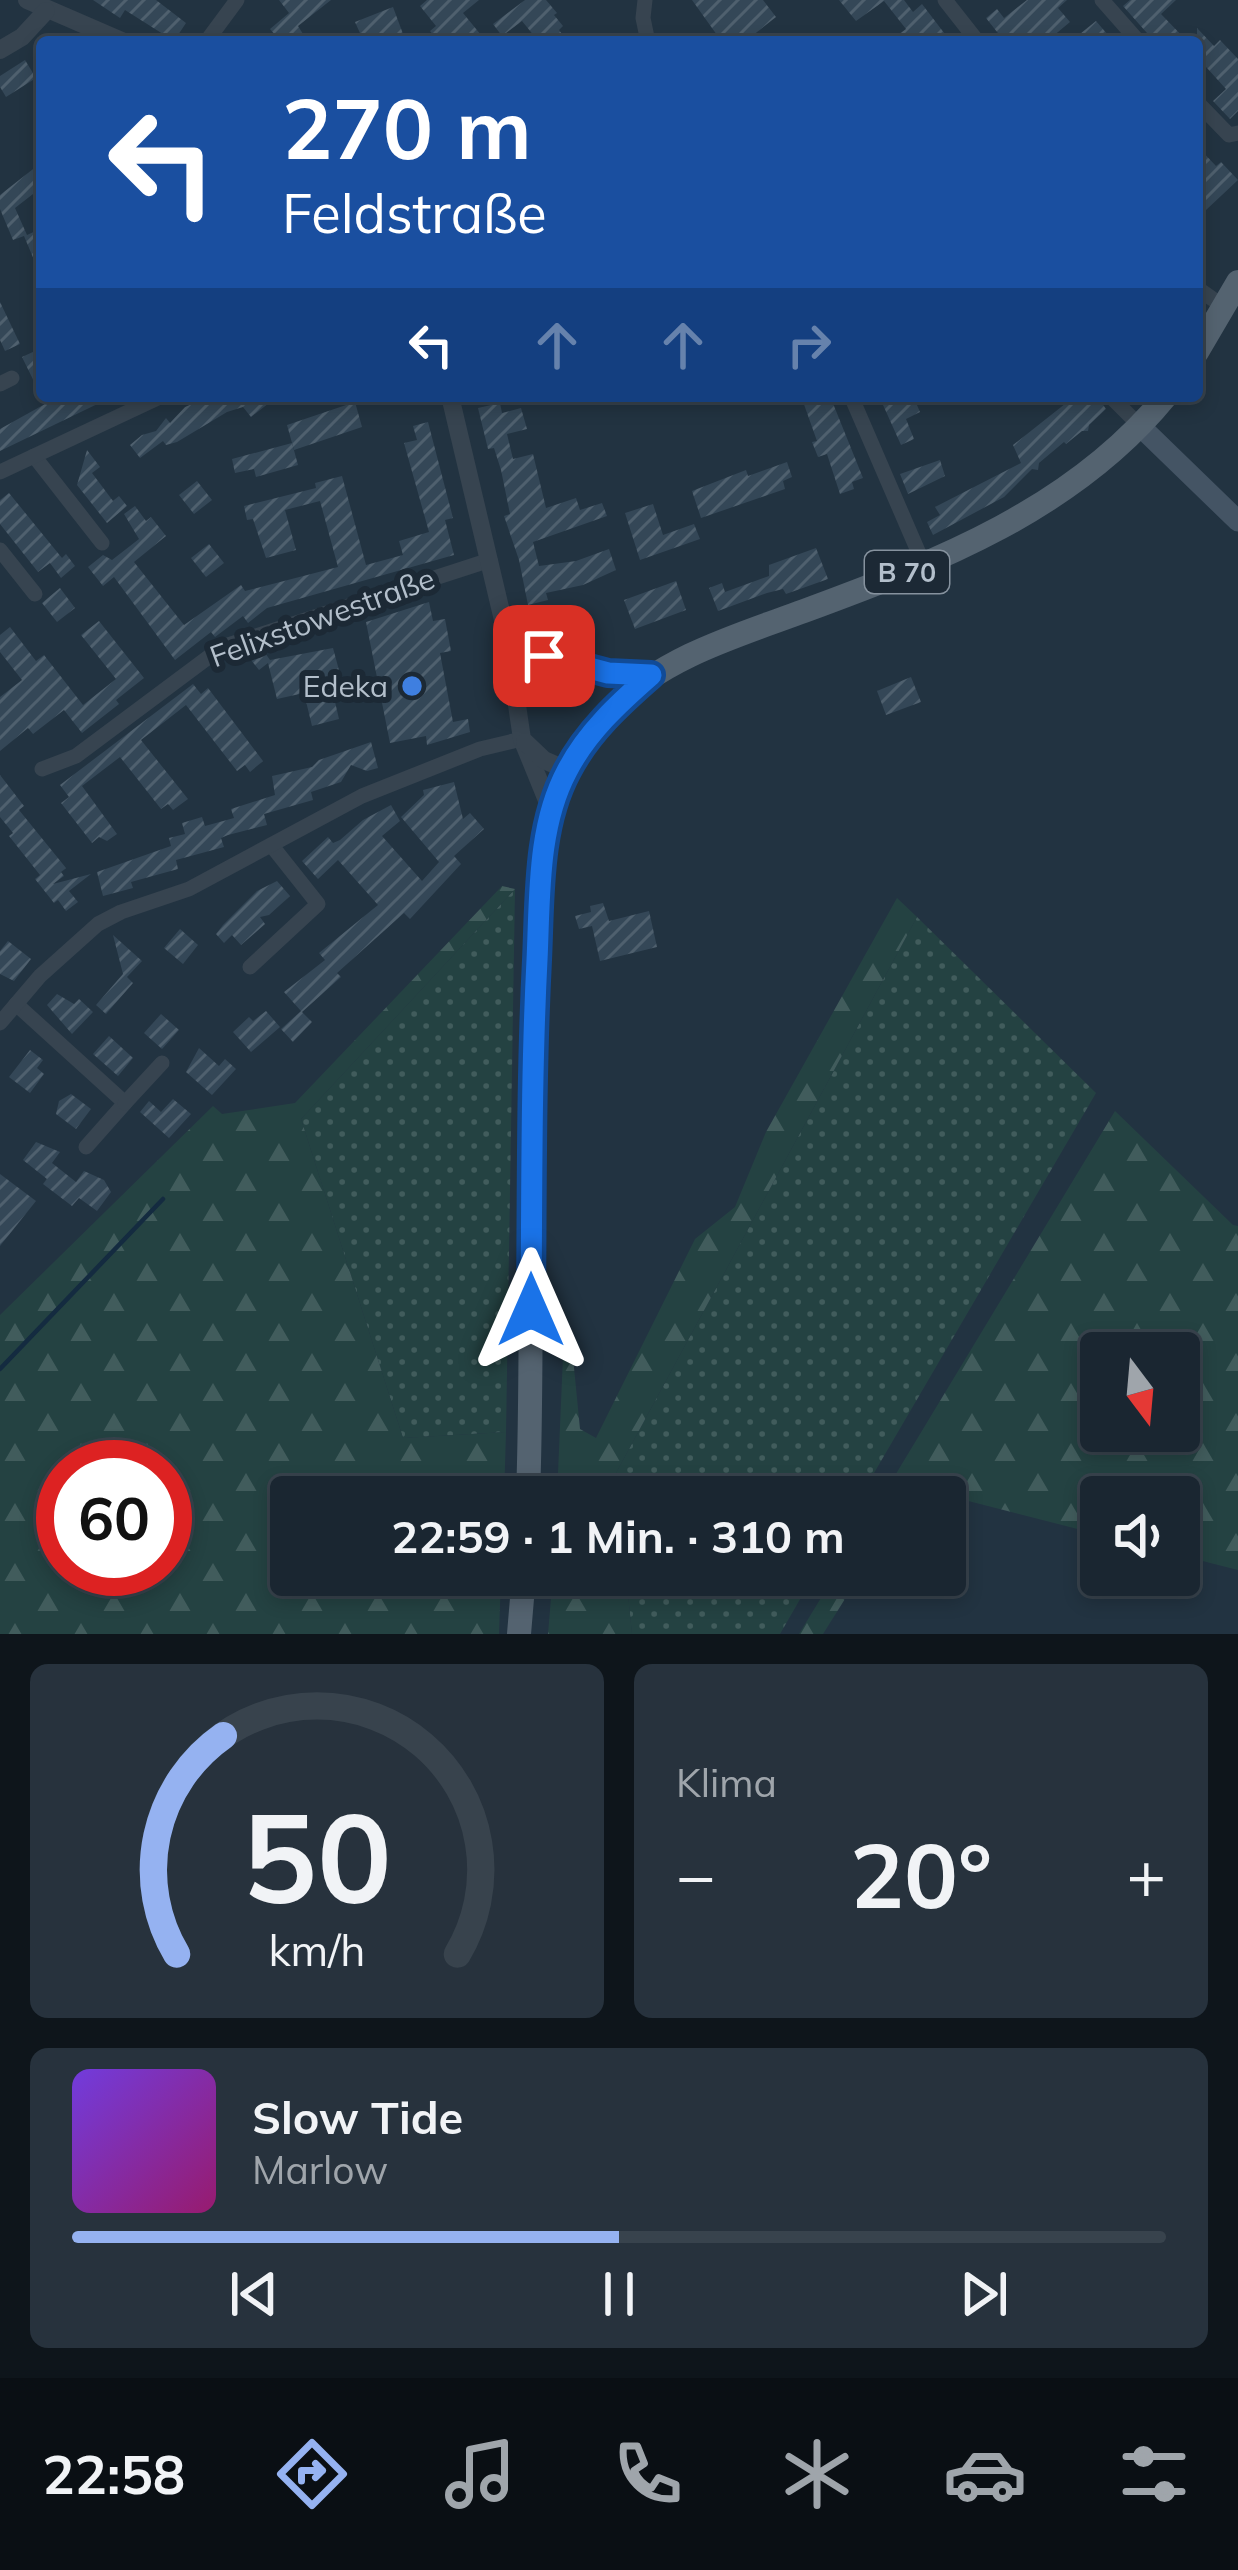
<!DOCTYPE html>
<html lang="de">
<head>
<meta charset="utf-8">
<style>
  body { margin:0; font-family:Mulish,sans-serif; background:#27323d; color:#f1f3f6; height:100vh; display:flex; flex-direction:column; font-size:45px; white-space:nowrap }
  * { box-sizing:border-box; margin:0 }
  p { font-size:39px; color:#9fa5ab }
  .icon { flex:none; width:66px; height:66px; fill:none; stroke:currentColor; stroke-width:2; stroke-linecap:round; stroke-linejoin:round }
  .map { position:relative; height:1634px; overflow:hidden }
  .drawer { display:flex; flex-direction:column; gap:30px; padding:30px; background:#0e151b; flex:1 }
  .drawer>* { flex:none }
  .guide { position:absolute; left:36px; top:36px; width:1167px; height:366px; border-radius:12px; box-shadow:0 6px 18px #0003,0 0 0 3px #38434d; background:#1a4fa0; color:#fff; overflow:hidden }
  .needle { width:78px; rotate:164deg }
  .controls { position:absolute; left:1080px; top:1332px; display:grid; gap:24px }
  .controls a { display:grid; place-items:center; width:120px; height:120px; border-radius:12px; background:#1a2631; box-shadow:0 6px 18px #0003,0 0 0 3px #38434d; font-size:60px }
  .speed { position:absolute; left:36px; top:1440px; display:flex; gap:24px; font-size:60px; font-weight:700; text-align:center }
  .speed>* { display:grid; place-content:center; width:156px; height:156px; border-radius:50%; background:#1a2631; box-shadow:0 6px 18px #0003,0 0 0 3px #38434d; line-height:1 }
  .speed .limit { border:18px solid #d22; background:#fff; color:#111 }
  .pin { position:absolute; display:grid; place-items:center; width:102px; height:102px; color:#fff; margin:-51px; border-radius:24px; box-shadow:0 6px 18px #0006 }
  .me { position:absolute; width:132px; margin:-66px; rotate:0deg; stroke-linejoin:round; filter:drop-shadow(0 0 9px #0008) }
  .turn { display:flex; align-items:center; gap:42px; height:252px; padding:0 48px; font-size:54px }
  .turn .icon { width:156px; height:156px; stroke-width:2.5 }
  .turn b { display:block; font-size:84px; line-height:102px }
  .lanes { display:flex; align-items:center; height:114px; padding:0 48px; background:#0003; justify-content:center; gap:60px; direction:ltr }
  .lanes .off { opacity:.35 }
  .big { font-size:90px; font-weight:700; line-height:1.1 }
  .drawer .tile { flex:1; display:flex; flex-direction:column; justify-content:center; gap:18px; min-width:0; padding:0 42px; border-radius:18px; background:#27323d }
  .drawer .dial { align-items:center; gap:0 }
  .dial svg { height:312px; overflow:visible; fill:none; stroke:#38434d; stroke-width:7; stroke-linecap:round; text-anchor:middle }
  .dial text { fill:#f1f3f6; stroke:none }
  .song { display:flex; align-items:center; gap:36px }
  .cover { width:144px; height:144px; border-radius:18px; background:linear-gradient(135deg,hsl(260 70% 55%),hsl(320 70% 35%)) }
  .played { height:12px; border-radius:6px; background:linear-gradient(90deg,#95b2f1 50%,#38434d 50%) }
  .keys { display:flex; justify-content:space-around; direction:ltr }
  .heat { display:flex; justify-content:space-between; align-items:center; font-size:66px; direction:ltr }
  .drawer .tiles { flex:1; display:grid; gap:30px; grid-template-columns:1fr 1fr }
  .tile:last-child { grid-column:span 2 }
  .trip { position:absolute; left:270px; top:1476px; width:696px; height:120px; border-radius:12px; background:#1a2631; box-shadow:0 6px 18px #0003,0 0 0 3px #38434d; font-weight:700; line-height:120px; text-align:center }
  .menu { display:flex; height:192px; justify-content:space-around; align-items:center; background:#0a0f14; color:#9fa5ab }
  .menu .icon { width:84px; height:84px }
  .menu .active { color:#95b2f1 }
  .menu b { font-size:54px; color:#f1f3f6 }
  .map>svg:first-child { display:block }
</style>
</head>
<body>
<div class="map">
<svg width="1238" height="1634" viewBox="0 0 1238 1634">
  <defs>
    <pattern id="grass-dots" width="8" height="8" patternUnits="userSpaceOnUse" patternTransform="scale(3)"><rect width="8" height="8" fill="#244242"/><path d="M2 2h.1M6 6h.1" fill="none" stroke="#415c5c" stroke-width="1.8" stroke-linecap="round"/></pattern>
    <pattern id="forest-firs" width="22" height="20" patternUnits="userSpaceOnUse" patternTransform="scale(3)"><rect width="22" height="20" fill="#244242"/><path d="M5 1l3.5 6h-7zM16 11l3.5 6h-7z" fill="#415c5c"/></pattern>
    <pattern id="building-hatch" width="6" height="6" patternUnits="userSpaceOnUse" patternTransform="scale(3)"><rect width="6" height="6" fill="#344757"/><path d="M-1 1l2-2M0 6l6-6M5 7l2-2" fill="none" stroke="#4f606e"/></pattern>
  </defs>
  <rect width="100%" height="100%" fill="#223341"/>
  <g fill="url(#grass-dots)">
    <polygon points="515,889 506,1432 403,1438 301,1119"/>
    <polygon points="917,917 1096,1093 860,1497 618,1497 616,1473"/>
    <polygon points="626,1575 814,1575 780,1634 632,1634"/>
  </g>
  <g fill="url(#forest-firs)" fill-rule="evenodd">
    <path d="M502,886L515,889L301,1119L403,1438L506,1432L504,1497H291V1575H501L499,1634H0V1315L213,1106L222,1114L295,1103ZM165,1467V1569H63V1467Z"/>
    <polygon points="897,898 917,917 616,1473 618,1497 557,1497 564,1333 571,1337 580,1429 596,1438 695,1239 735,1207 766,1132"/>
    <path d="M1115,1111L1233,1225L1238,1226V1570L1179,1555V1497H1101V1535L914,1487L908,1497H882ZM1101,1353H1179V1431H1101Z"/>
    <polygon points="553,1575 626,1575 632,1634 548,1634"/>
    <polygon points="835,1575 860,1575 823,1634 799,1634"/>
  </g>
  <g fill="none" stroke-linecap="round" stroke-linejoin="round">
    <polyline stroke="#142b40" stroke-width="4.5" points="0,1369 163,1199"/>
  </g>
  <g fill="url(#building-hatch)">
    <polygon points="93,0 156,0 186,23 174,41 125,10 120,18"/>
    <polygon points="279,0 331,0 298,26 303,34 294,42 281,42 270,29 289,13"/>
    <polygon points="427,0 479,0 463,13 481,35 473,42 439,42 430,31 436,26 420,6"/>
    <polygon points="525,0 546,0 557,13 554,15 563,26 559,30 568,42 539,42 522,21 502,36 493,24"/>
    <polygon points="692,0 763,0 776,17 752,36 757,42 722,42"/>
    <polygon points="839,0 904,0 913,12 922,4 951,42 888,42 906,29 884,1 856,21"/>
    <polygon points="1027,0 1067,0 1058,8 1070,22 1046,42 1005,42 986,18 997,9 1004,18"/>
    <polygon points="1130,0 1176,0 1161,14 1188,42 1155,42 1123,6"/>
    <polygon points="393,7 406,42 364,42 355,22"/>
    <polygon points="1096,21 1114,42 1070,42"/>
    <polygon points="1197,28 1214,46 1220,40 1238,59 1238,111 1230,119 1213,101 1226,89 1197,57"/>
    <polygon points="25,60 36,78 6,97 0,87 0,76"/>
    <polygon points="1197,146 1216,166 1221,162 1238,180 1206,210 1197,201"/>
    <polygon points="42,162 42,187 15,208 27,235 42,228 42,279 24,236 13,240 0,209 0,195"/>
    <polygon points="0,302 20,344 5,351 0,340"/>
    <polygon points="35,351 42,364 42,396 57,396 59,400 70,396 114,396 0,451 0,429 45,404 22,357"/>
    <polygon points="211,396 278,396 251,417 243,407 227,412 177,442 166,445 163,441 140,458 130,445 142,435 156,431 166,418 170,423 185,407"/>
    <polygon points="801,396 830,396 863,478 852,482 854,489 840,494 827,454 818,457 812,442 817,441"/>
    <polygon points="879,396 913,396 920,412 906,419 914,439 901,445"/>
    <polygon points="1075,396 1097,396 1106,409 1089,425 1088,431 1082,431 1066,444 1064,442 1039,463 1038,470 1032,469 1004,497 933,535 927,522 940,515 935,507 1021,463 1013,445"/>
    <polygon points="355,402 362,427 294,450 287,425"/>
    <polygon points="500,403 502,413 521,408 527,429 507,434 513,459 533,454 546,508 576,498 580,510 602,503 607,516 533,542 539,566 576,561 609,549 616,570 583,585 546,593 548,600 528,605 519,560 504,516 510,514 501,470 494,448 488,449 478,408"/>
    <polygon points="428,422 453,518 445,520 454,555 267,608 248,623 243,616 215,637 211,632 175,660 114,577 103,586 88,567 103,555 112,560 139,539 124,514 135,506 146,521 151,517 166,536 134,562 184,625 241,585 245,591 338,567 320,501 285,510 296,550 266,558 253,519 247,520 244,506 316,488 315,483 342,476 366,565 403,555 399,541 429,532 404,443 417,440 413,426"/>
    <polygon points="292,443 298,465 256,477 254,469 235,473 232,459"/>
    <polygon points="87,450 100,467 92,473 113,501 119,496 127,506 107,523 77,485"/>
    <polygon points="940,460 945,476 908,494 900,474"/>
    <polygon points="787,462 792,477 783,481 785,489 701,518 692,491 746,470 748,476"/>
    <polygon points="197,481 212,500 194,514 179,495"/>
    <polygon points="9,493 62,558 66,554 75,566 61,578 50,563 38,572 0,524 0,500"/>
    <polygon points="653,504 663,535 694,524 700,539 640,560 625,513"/>
    <polygon points="209,544 224,563 206,577 191,558"/>
    <polygon points="816,548 828,579 786,594 783,589 767,593 718,611 709,588 722,583 725,592 769,576 769,565"/>
    <polygon points="676,581 686,610 635,629 624,600"/>
    <polygon points="60,588 75,608 57,622 42,603"/>
    <polygon points="429,602 433,621 445,619 451,651 440,653 453,722 468,719 470,732 427,745 426,736 390,743 366,622"/>
    <polygon points="99,621 144,678 116,700 119,704 82,733 64,710 33,734 28,728 0,751 0,697 22,680 0,652 0,635 10,627 36,661 44,655 83,705 116,679 81,635"/>
    <polygon points="333,648 340,674 329,676 339,719 312,726 304,693 277,699 268,663 259,670 251,660 263,650 270,660"/>
    <polygon points="911,677 921,702 886,715 877,691"/>
    <polygon points="193,684 201,694 208,688 263,761 250,772 245,765 237,771 186,705 141,740 188,799 173,810 168,804 161,809 120,757 82,786 117,834 107,841 99,837 92,843 61,803 69,797 60,785"/>
    <polygon points="371,742 378,768 367,771 351,765 341,782 311,792 313,800 264,814 267,825 228,835 221,838 224,847 176,860 178,869 131,882 133,888 103,896 97,872 171,846 169,838 185,834 182,823 202,817 205,826 234,818 231,809 275,795 272,776 312,767 319,760"/>
    <polygon points="0,775 24,806 19,810 66,868 61,872 64,876 53,884 91,874 69,891 78,902 66,911 58,900 54,903 35,879 40,875 9,836 13,833 0,817"/>
    <polygon points="454,782 463,819 470,813 484,829 454,856 461,864 410,919 404,913 337,973 341,977 302,1012 312,1022 293,1042 281,1029 301,1011 284,992 325,960 319,953 378,905 338,860 318,879 302,861 328,837 333,843 340,840 363,820 391,805 400,821 382,836 422,881 439,862 401,817 424,795 423,790"/>
    <polygon points="277,881 290,896 269,915 260,917 265,924 241,945 232,935 224,943 216,934 223,925 257,891"/>
    <polygon points="603,903 609,921 649,911 657,947 600,961 592,926 579,929 575,916 591,912 590,906"/>
    <polygon points="180,929 198,945 183,964 164,948"/>
    <polygon points="113,935 142,961 127,977 133,983 106,1014 96,1005 123,974"/>
    <polygon points="8,941 31,959 14,981 0,974 0,951"/>
    <polygon points="57,994 74,1004 79,999 93,1012 72,1034 47,1005"/>
    <polygon points="266,1011 280,1027 251,1052 233,1032 249,1017 253,1021"/>
    <polygon points="161,1014 179,1030 162,1049 144,1033"/>
    <polygon points="109,1036 133,1058 118,1076 93,1054"/>
    <polygon points="199,1048 219,1066 225,1059 236,1069 212,1095 186,1072"/>
    <polygon points="30,1050 43,1060 37,1068 44,1074 30,1093 9,1077"/>
    <polygon points="71,1094 91,1109 76,1129 56,1114 59,1101"/>
    <polygon points="173,1099 191,1114 169,1138 140,1112 149,1101 161,1112"/>
    <polygon points="36,1142 60,1152 52,1163 76,1182 84,1171 104,1180 111,1192 97,1211 79,1198 72,1206 43,1184 47,1179 23,1160"/>
    <polygon points="0,1174 36,1201 0,1246"/>
  </g>
  <g fill="none" stroke-linecap="round" stroke-linejoin="round">
    <g stroke="#374450" stroke-width="15">
      <polyline points="645,0 643,18 648,42"/>
      <polyline points="945,0 978,42"/>
      <polyline points="1102,0 1139,42"/>
      <polyline points="206,42 237,0"/>
      <polyline points="1197,102 1229,135 1238,133"/>
      <polyline points="1197,288 1224,307"/>
      <polyline points="0,384 12,378"/>
      <polyline points="851,396 924,565"/>
      <polyline points="1110,396 1141,427"/>
      <polyline points="34,456 102,543"/>
      <polyline points="0,472 162,396"/>
      <polyline points="0,550 35,594"/>
      <polyline points="42,769 76,756 222,647 490,560"/>
      <polyline points="250,967 318,904 272,846"/>
      <polyline points="16,1004 125,1103 86,1147"/>
      <polyline points="0,1023 40,976 98,924 121,912 189,889 362,796 480,749 522,739"/>
      <polyline points="125,1103 162,1063"/>
    </g>
    <g stroke="#374450" stroke-width="18">
      <polyline points="27,0 124,42"/>
      <polyline points="0,50 22,37 46,11"/>
      <polyline points="450,396 507,637 522,739 551,810"/>
      <path d="M507,637C555,662 597,673 651,675"/>
      <polyline points="525,742 544,760 567,770"/>
    </g>
    <polyline stroke="#445464" stroke-width="21" points="1141,427 1238,521"/>
    <g stroke="#546370" stroke-width="24">
      <polyline points="1197,352 1238,282"/>
      <path d="M528,1497C534,1328 527,1158 535,989C538,930 535,865 552,809C563,774 586,734 612,708C666,656 736,636 804,611C937,562 1074,509 1166,396"/>
      <polyline points="519,1634 524,1575"/>
    </g>
  </g>
  <g fill="none" stroke-linecap="round" stroke-linejoin="round">
    <defs>
      <path id="route" d="M531,1310C532,1193 531,1077 537,960C540,898 537,827 567,771C587,732 619,703 651,675L608,673L544,656"/>
    </defs>
    <use href="#route" stroke="#114b97" stroke-width="30"/>
    <use href="#route" stroke="#1a73e8" stroke-width="21"/>
  </g>
  <circle fill="#3f7fe0" stroke="#1c2935" stroke-width="4.5" cx="412" cy="686" r="12"/>
  <g text-anchor="middle" dominant-baseline="central" stroke-width="12" stroke-linejoin="round" paint-order="stroke">
    <rect fill="#1c2935" stroke="#86929e" stroke-width="3" x="865" y="551" width="84" height="42" rx="9"/>
    <g font-size="27" font-weight="bold" fill="#b3bfcb">
      <text x="907" y="572">B 70</text>
    </g>
    <g font-size="30" fill="#b3bfcb" stroke="#1c2935">
      <text transform="translate(322 617) rotate(-20)">Felixstowestraße</text>
    </g>
    <g font-size="30" fill="#b3bfcb" stroke="#1c2935" text-anchor="end">
      <text x="388" y="686">Edeka</text>
    </g>
  </g>
</svg>
<div class="controls">
<a><svg class="needle" viewBox="-14 -14 28 28"><path d="M0-13l5 13h-10z" fill="#e53935"/><path d="M0 13l5-13h-10z" fill="#9fa5ab"/></svg></a>
<a><svg class="icon" aria-label="sound" viewBox="0 0 24 24"><path d="M4 9h4l5-4v14l-5-4H4zM17 9q2 3 0 6"/></svg></a>
</div>
<div class="speed"><div class="limit">60</div></div>
<div class="pin" style="left:544px;top:656px;background:#d93025"><svg class="icon" aria-label="arrive" viewBox="0 0 24 24"><path d="M6 21V4h12l-3 4 3 4H6"/></svg></div>
<svg class="me" style="left:531px;top:1310px" viewBox="-20 -20 40 40"><path d="M0-17L14 15 0 8-14 15z" fill="#1a73e8" stroke="#fff" stroke-width="4"/></svg>
<div class="trip">22:59 · 1 Min. · 310 m</div>
<div class="guide">
<div class="turn"><svg class="icon" aria-label="left" viewBox="0 0 24 24"><path d="M17 20v-9H6M10 6l-5 5 5 5"/></svg><div><b>270 m</b>Feldstraße</div></div>
<div class="lanes"><svg class="icon" aria-label="left" viewBox="0 0 24 24"><path d="M17 20v-9H6M10 6l-5 5 5 5"/></svg><svg class="icon off" aria-label="ahead" viewBox="0 0 24 24"><path d="M12 20V5M6 11l6-6 6 6"/></svg><svg class="icon off" aria-label="ahead" viewBox="0 0 24 24"><path d="M12 20V5M6 11l6-6 6 6"/></svg><svg class="icon off" aria-label="right" viewBox="0 0 24 24"><path d="M7 20v-9h11M14 6l5 5-5 5"/></svg></div>
</div>
</div>
<section class="drawer">
<div class="tiles">
<div class="tile dial"><svg viewBox="0 0 100 80">
<path d="M14 69A42 42 0 1 1 86 69"/>
<path d="M14 69A42 42 0 0 1 26 13" stroke="#95b2f1"/>
<text x="50" y="56" font-size="32" font-weight="700">50</text>
<text x="50" y="72" font-size="11">km/h</text>
</svg></div>
<div class="tile"><p>Klima</p>
<div class="heat"><a>−</a><b class="big">20°</b><a>+</a></div>
</div>
<div class="tile">
<div class="song"><i class="cover"></i><div><b>Slow Tide</b><p>Marlow</p></div></div>
<div class="played"></div>
<div class="keys"><svg class="icon" aria-label="previous" viewBox="0 0 24 24"><path d="M18 5L8 12l10 7zM5 5v14"/></svg><svg class="icon" aria-label="pause" viewBox="0 0 24 24"><path d="M8 5v14M16 5v14"/></svg><svg class="icon" aria-label="next" viewBox="0 0 24 24"><path d="M6 5l10 7-10 7zM19 5v14"/></svg></div>
</div>
</div>
</section>
<nav class="menu">
<b>22:58</b>
<svg class="icon active" aria-label="directions" viewBox="0 0 24 24"><path d="M12 3l9 9-9 9-9-9zM9 14v-3h6M13 9l2 2-2 2"/></svg>
<svg class="icon" aria-label="music" viewBox="0 0 24 24"><path d="M9 18V5l10-2v13"/><circle cx="6" cy="18" r="3"/><circle cx="16" cy="16" r="3"/></svg>
<svg class="icon" aria-label="phone" viewBox="0 0 24 24"><path d="M5 4h4l2 5-3 2q2 4 5 5l2-3 5 2v4C11 20 4 13 5 4z"/></svg>
<svg class="icon" aria-label="climate" viewBox="0 0 24 24"><path d="M12 3v18M4 7l16 10M4 17L20 7"/></svg>
<svg class="icon" aria-label="car" viewBox="0 0 24 24"><path d="M5 17H2v-5l4-1 3-4h7l3 4 3 1v5h-3M9 17h6M6 11h13"/><circle cx="7" cy="17" r="2"/><circle cx="17" cy="17" r="2"/></svg>
<svg class="icon" aria-label="filters" viewBox="0 0 24 24"><path d="M4 7h16M4 17h16"/><circle cx="9" cy="7" r="2"/><circle cx="15" cy="17" r="2"/></svg>
</nav>
</body>
</html>
